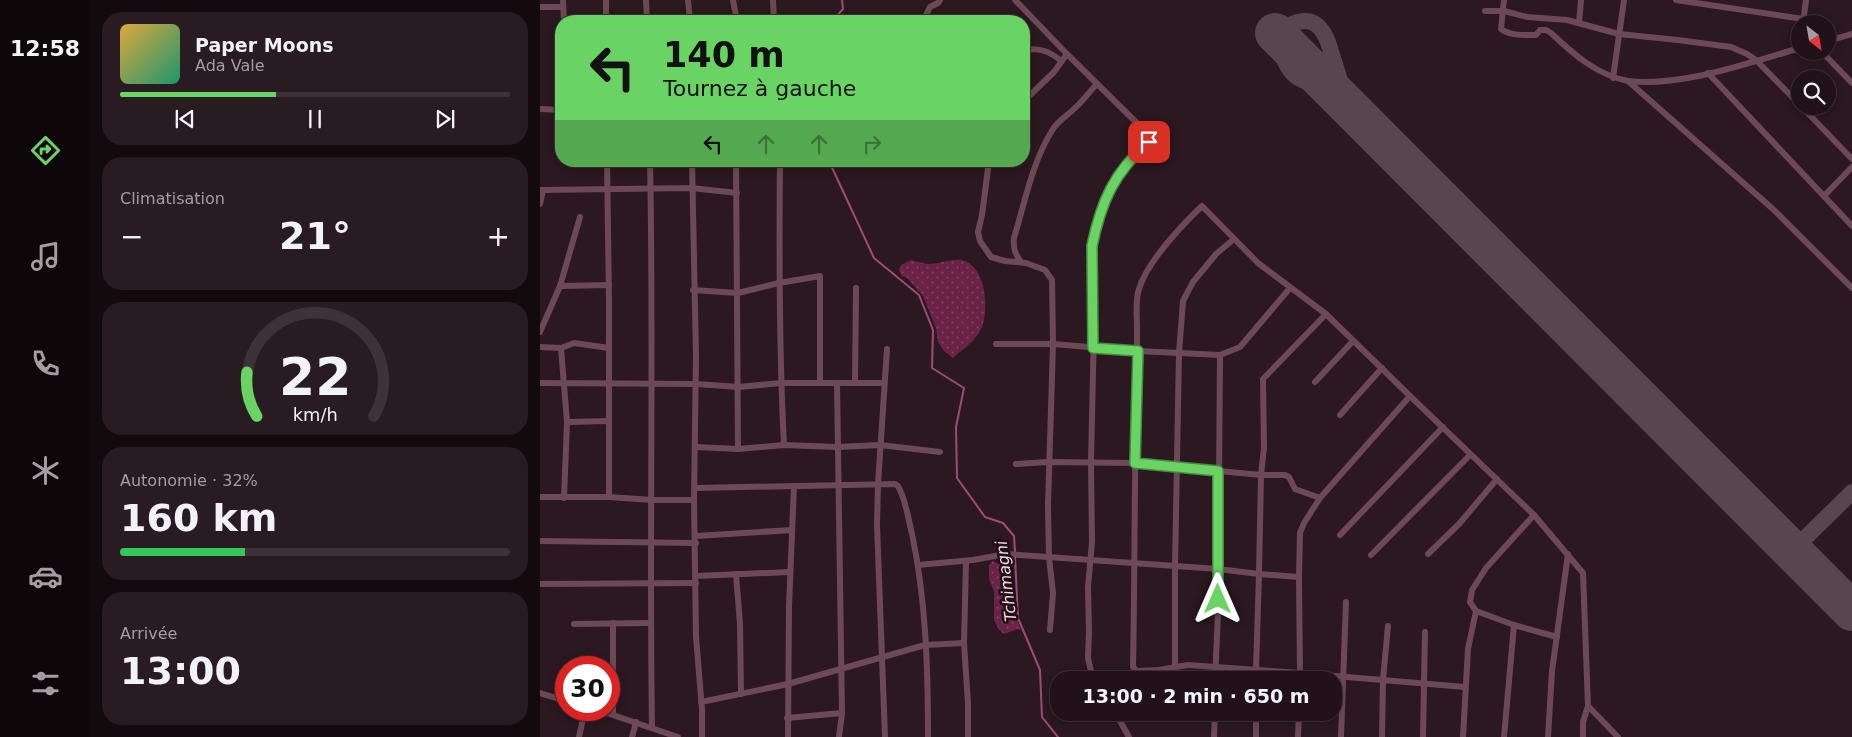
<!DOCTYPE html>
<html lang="fr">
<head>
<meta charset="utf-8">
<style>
  body { margin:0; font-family:"DejaVu Sans",sans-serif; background:#281b21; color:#f1f3f6; height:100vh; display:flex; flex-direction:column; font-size:19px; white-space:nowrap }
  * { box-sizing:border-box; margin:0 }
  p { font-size:16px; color:#a29ea2 }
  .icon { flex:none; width:28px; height:28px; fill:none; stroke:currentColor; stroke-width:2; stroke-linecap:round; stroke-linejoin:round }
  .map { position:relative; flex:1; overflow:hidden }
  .details { display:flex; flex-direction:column; gap:12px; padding:12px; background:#120a0d; width:450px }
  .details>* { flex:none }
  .banner { position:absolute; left:15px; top:15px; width:475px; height:152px; border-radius:20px; box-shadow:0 2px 12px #0003,0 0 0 1px #3d3237; background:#69d464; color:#111; overflow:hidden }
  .needle { width:32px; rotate:149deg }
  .controls { position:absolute; left:1251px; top:15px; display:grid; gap:10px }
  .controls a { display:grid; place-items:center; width:45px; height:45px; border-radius:50%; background:#201218; box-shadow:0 2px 12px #0003,0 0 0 1px #3d3237; font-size:25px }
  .speed { position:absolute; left:15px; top:656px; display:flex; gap:10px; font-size:25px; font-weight:700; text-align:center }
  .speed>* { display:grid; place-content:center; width:65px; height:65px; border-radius:50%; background:#201218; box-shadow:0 2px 12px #0003,0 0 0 1px #3d3237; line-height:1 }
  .speed .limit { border:8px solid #d22; background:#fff; color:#111 }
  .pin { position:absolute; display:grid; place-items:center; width:42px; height:42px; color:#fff; margin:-21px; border-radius:10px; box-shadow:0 2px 8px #0006 }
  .me { position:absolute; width:55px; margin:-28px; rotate:0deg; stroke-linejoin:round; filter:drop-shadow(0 0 4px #0008) }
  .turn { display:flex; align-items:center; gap:18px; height:105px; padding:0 25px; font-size:22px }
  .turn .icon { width:65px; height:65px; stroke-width:2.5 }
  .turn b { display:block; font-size:35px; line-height:42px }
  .lanes { display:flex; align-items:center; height:48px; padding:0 25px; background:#0003; justify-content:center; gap:25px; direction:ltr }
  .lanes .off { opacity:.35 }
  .big { font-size:38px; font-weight:600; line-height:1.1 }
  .details .tile { flex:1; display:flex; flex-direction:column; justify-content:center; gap:8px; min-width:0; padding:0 18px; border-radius:20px; background:#281b21 }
  .details .dial { align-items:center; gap:0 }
  .dial svg { height:130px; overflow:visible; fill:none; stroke:#3d3237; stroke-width:7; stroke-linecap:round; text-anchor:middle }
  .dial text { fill:#f1f3f6; stroke:none }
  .song { display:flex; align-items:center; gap:15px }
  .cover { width:60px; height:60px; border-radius:8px; background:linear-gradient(135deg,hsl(40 70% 55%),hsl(160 70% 35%)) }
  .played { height:5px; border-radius:2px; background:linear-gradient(90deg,#69d464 40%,#3d3237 40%) }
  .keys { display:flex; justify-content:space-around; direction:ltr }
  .heat { display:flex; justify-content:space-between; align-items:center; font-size:28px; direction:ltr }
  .charge { height:8px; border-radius:4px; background:linear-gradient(90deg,#34c759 32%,#3d3237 0) }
  .trip { position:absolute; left:510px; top:671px; width:292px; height:50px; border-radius:20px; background:#201218; box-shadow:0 2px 12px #0003,0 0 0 1px #3d3237; font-weight:600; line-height:50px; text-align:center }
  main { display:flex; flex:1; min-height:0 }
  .tab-bar { display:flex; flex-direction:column; width:90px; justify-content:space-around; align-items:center; background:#0d070a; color:#a29ea2 }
  .tab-bar .icon { width:35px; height:35px }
  .tab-bar .current { color:#69d464 }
  .tab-bar b { font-size:22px; color:#f1f3f6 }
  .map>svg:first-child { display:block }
</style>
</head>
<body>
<main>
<nav class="tab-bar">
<b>12:58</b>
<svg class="icon current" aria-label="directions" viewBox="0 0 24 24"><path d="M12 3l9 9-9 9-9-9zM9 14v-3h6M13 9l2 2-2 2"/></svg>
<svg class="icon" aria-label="music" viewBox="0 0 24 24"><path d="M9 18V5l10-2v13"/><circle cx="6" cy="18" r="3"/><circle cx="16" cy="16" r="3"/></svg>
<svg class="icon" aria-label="phone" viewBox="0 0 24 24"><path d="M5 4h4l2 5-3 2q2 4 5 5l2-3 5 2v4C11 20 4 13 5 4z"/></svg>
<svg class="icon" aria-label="climate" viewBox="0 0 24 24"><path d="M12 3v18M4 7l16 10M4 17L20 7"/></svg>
<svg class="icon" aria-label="car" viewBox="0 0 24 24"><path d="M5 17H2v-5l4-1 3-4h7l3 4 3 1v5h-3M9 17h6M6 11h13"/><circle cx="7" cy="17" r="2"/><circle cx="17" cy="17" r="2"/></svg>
<svg class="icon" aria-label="filters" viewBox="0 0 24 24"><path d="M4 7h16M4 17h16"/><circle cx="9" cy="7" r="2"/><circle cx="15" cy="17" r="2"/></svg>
</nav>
<section class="details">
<div class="tile">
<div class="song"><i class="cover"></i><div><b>Paper Moons</b><p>Ada Vale</p></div></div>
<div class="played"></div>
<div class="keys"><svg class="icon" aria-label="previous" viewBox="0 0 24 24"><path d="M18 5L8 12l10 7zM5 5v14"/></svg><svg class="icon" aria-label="pause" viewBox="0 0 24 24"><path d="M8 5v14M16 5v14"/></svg><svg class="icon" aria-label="next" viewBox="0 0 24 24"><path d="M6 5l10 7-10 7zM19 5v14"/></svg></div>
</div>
<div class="tile"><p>Climatisation</p>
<div class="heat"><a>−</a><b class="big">21°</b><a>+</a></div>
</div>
<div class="tile dial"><svg viewBox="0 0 100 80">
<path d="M14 69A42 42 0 1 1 86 69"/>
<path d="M14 69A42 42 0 0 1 8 42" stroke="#69d464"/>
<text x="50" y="56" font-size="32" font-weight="700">22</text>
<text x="50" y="72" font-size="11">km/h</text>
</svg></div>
<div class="tile"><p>Autonomie · 32%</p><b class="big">160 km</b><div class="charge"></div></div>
<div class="tile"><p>Arrivée</p><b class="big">13:00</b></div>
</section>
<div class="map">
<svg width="1312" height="737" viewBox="0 0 1312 737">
  <defs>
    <pattern id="green-dots" width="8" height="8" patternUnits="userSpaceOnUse" patternTransform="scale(1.25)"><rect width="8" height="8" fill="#6b2247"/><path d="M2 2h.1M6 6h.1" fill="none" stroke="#804261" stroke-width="1.8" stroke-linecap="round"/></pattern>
  </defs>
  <rect width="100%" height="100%" fill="#2b1820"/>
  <g fill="url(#green-dots)">
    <path d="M371,260C376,261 381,263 387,264C399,265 413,257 425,261C446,269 449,309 442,327C437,340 423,349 413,358L404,351L398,342L396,328L383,296L367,278L362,276L359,270L361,265Z"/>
    <polygon points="453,561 461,565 481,631 478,629 464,634 459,630 454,620 454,591 449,579 449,565"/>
  </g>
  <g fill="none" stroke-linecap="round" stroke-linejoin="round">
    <g stroke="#9f4c73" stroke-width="2">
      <polyline points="287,21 287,19 294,19 303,9 302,0"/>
      <polyline points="289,161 334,258 379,295 393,330 392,368 424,388 416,427 417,478 445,517 463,523 474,536 475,552"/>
      <polyline points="475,557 478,618 500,670 502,717 518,737"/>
    </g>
    <g stroke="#57464d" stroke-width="16">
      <path d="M785,83C748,86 745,62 735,33C758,19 776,12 788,42L808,106"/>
      <polyline points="1252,551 1312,492"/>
    </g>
    <polyline stroke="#57464d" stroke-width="40" points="735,33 1312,611"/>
    <g stroke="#6d4958" stroke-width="6">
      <polyline points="23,0 24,21"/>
      <polyline points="66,0 66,21"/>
      <polyline points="106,0 107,21"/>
      <polyline points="148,0 150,21"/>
      <polyline points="193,0 197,21"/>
      <polyline points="233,0 234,21"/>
      <polyline points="475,0 527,54"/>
      <path d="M964,0L961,29C971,36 983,35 996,35L1000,30H1006L1011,33C1033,54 1057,75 1088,81L1234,210L1312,288"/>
      <polyline points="1136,0 1263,19"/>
      <polyline points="0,7 23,7"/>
      <polyline points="945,11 964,11 987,17 1027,20 1079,34 1138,40 1191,47 1207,54 1216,60 1260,105"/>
      <polyline points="383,21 390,7 398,3 400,0"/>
      <polyline points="1039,23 1041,0"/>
      <polyline points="1263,23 1266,0"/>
      <polyline points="1288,41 1312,34"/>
      <path d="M484,51C497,46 511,52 521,61"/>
      <polyline points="1281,51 1312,83"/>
      <polyline points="1168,73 1312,226"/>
      <polyline points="1073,78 1084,0"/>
      <path d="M1088,81C1142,87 1208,63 1260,48"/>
      <polyline points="484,101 514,72 527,54 610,136 610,139 585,166 574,180 560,214 552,246 554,328 551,462 552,542 548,587 549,631 548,658 553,680"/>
      <polyline points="1261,106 1312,159"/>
      <polyline points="0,109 21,110"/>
      <polyline points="67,161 69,301 69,497"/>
      <path d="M110,161C114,350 109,539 112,727"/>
      <polyline points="152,161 156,356 154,500 156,637 162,709 162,737"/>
      <polyline points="196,161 198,449"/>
      <path d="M240,161C239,256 239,351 244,445"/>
      <polyline points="449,161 442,215 438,232 440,241 451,257 465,261 486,263 505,270 512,280 513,344 508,505 509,557 513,593 510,630"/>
      <polyline points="380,164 382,161"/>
      <polyline points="0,190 152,188 197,193"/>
      <polyline points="1284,196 1312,167"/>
      <polyline points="0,204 3,190"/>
      <path d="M481,262C475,254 473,248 474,238C485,202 492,162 513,129C519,120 528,115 535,108C543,101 549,92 556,85"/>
      <polyline points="20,286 69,285"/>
      <polyline points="153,290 198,293 239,283 280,276 280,383"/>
      <polyline points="786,314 870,396"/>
      <polyline points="0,332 20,286 40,217"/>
      <polyline points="456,344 513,344 598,351 680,355 700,347 750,288"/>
      <polyline points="0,347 21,348 34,343 69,348"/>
      <polyline points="21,348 27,422"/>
      <polyline points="315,382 316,288"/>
      <polyline points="775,382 813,341"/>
      <polyline points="0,383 156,384 199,387 241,383 343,383"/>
      <polyline points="297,383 302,713 299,737"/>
      <polyline points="800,415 842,368"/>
      <polyline points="155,447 198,449 244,445 298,447 340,445 400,452"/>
      <polyline points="476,464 508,462 595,463 721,475 745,475 749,477 755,489 780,498"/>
      <path d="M155,488L355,484L358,486C366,500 368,518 372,534C386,600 388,669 388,737"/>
      <polyline points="0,497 69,497 112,500 154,500"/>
      <polyline points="24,498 27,422 68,421"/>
      <polyline points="994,515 946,568 932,590 930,602 936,611 974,625 1017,637"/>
      <polyline points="800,535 903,427"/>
      <polyline points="156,536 252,530"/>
      <polyline points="0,541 156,543"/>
      <polyline points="888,554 919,524 957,479"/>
      <polyline points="831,555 930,455"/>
      <polyline points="426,561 424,643 428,704 428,737"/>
      <path d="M378,565L433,560L466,554L678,569L719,574L721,475L724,448L723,379L786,314L718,263L662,206C642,225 607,262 599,289C595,301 597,314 597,327C597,344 597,362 597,380C594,476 595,571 593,667L597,671L619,670L648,665L760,673L759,577L719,574L716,670V680"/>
      <polyline points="196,574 200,624 201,694"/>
      <polyline points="156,576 250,572"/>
      <polyline points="759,577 760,533 764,523 780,498 870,396 994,515 1043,573 1048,706 1078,737"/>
      <polyline points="0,584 156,583"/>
      <polyline points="34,624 110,623"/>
      <polyline points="635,666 635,567 639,353 643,301 653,282 676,254 694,239"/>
      <polyline points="675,680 678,614 680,355"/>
      <polyline points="760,680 760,673 925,687"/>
      <polyline points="0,693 26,701"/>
      <polyline points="161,702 248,684 385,645 424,643"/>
      <polyline points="58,710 138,737"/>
      <polyline points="575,712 589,737"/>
      <polyline points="73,714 73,623"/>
      <polyline points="247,718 302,713"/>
      <polyline points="39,737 45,710"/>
      <polyline points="92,737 96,722"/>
      <polyline points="248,737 249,606 254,486"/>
      <polyline points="345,737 337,525 338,484 347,349"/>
      <polyline points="674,737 675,712"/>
      <polyline points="716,737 716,712"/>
      <polyline points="758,737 759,712"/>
      <polyline points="801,737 806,602"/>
      <polyline points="842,737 843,680 848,626"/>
      <polyline points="883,737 885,632"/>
      <polyline points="923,737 928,649 936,611"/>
      <polyline points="964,737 974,625"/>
      <polyline points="1008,737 1012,671 1028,554"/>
      <polyline points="1043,737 1043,722 1048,706"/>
    </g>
  </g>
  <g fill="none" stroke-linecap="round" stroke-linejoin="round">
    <defs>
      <path id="route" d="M609,142C574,172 561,202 552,246L553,348L598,351L595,463L678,471V599"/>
    </defs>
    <use href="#route" stroke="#448a41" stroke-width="12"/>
    <use href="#route" stroke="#69d464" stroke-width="9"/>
  </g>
  <g text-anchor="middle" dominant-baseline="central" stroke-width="5" stroke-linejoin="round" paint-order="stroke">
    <g font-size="16" font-style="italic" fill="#f3dbe4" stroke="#210f17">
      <text transform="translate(466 581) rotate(-97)">Tchimagni</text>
    </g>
  </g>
</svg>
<div class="controls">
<a><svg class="needle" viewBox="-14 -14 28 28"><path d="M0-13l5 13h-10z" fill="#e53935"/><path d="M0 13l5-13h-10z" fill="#a29ea2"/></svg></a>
<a><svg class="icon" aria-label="search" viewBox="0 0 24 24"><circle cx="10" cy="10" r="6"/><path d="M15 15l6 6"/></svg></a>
</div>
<div class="speed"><div class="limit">30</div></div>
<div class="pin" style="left:609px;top:142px;background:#d93025"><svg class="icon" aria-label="arrive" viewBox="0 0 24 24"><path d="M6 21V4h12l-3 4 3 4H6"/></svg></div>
<svg class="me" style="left:678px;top:599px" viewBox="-20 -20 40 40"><path d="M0-17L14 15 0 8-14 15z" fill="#69d464" stroke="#fff" stroke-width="4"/></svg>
<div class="trip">13:00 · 2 min · 650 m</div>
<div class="banner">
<div class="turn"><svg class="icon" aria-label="left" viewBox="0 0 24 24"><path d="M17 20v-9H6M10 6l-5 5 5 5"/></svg><div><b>140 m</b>Tournez à gauche</div></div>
<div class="lanes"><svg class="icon" aria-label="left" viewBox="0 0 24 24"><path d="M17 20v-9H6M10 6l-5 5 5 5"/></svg><svg class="icon off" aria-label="ahead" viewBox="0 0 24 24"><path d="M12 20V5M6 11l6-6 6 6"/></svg><svg class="icon off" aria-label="ahead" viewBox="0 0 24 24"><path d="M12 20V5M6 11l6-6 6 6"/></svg><svg class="icon off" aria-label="right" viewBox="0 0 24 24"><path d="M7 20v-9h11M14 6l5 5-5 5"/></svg></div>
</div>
</div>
</main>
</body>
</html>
